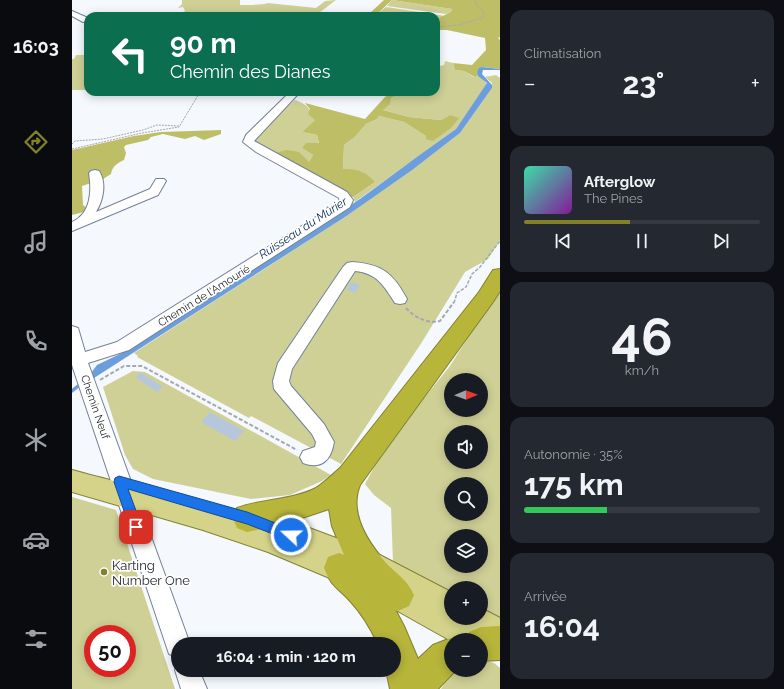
<!DOCTYPE html>
<html lang="fr">
<head>
<meta charset="utf-8">
<style>
  body { margin:0; font-family:Raleway,sans-serif; background:#242831; color:#f1f3f6; height:100vh; display:flex; flex-direction:column; font-size:15px; white-space:nowrap }
  * { box-sizing:border-box; margin:0 }
  p { font-size:13px; color:#9ea1a6 }
  .icon { flex:none; width:22px; height:22px; fill:none; stroke:currentColor; stroke-width:2; stroke-linecap:round; stroke-linejoin:round }
  .map { position:relative; flex:1; overflow:hidden }
  .panel { display:flex; flex-direction:column; gap:10px; padding:10px; background:#0d0f14; width:284px }
  .panel>* { flex:none }
  .banner { position:absolute; left:12px; top:12px; width:356px; height:84px; border-radius:12px; box-shadow:0 2px 10px #0003; background:#0b6e4f; color:#fff; overflow:hidden }
  .needle { width:26px; rotate:89deg }
  .controls { position:absolute; left:372px; top:373px; display:grid; gap:8px }
  .controls a { display:grid; place-items:center; width:44px; height:44px; border-radius:50%; background:#171b24; box-shadow:0 2px 10px #0003; font-size:20px }
  .speed { position:absolute; left:12px; top:625px; display:flex; gap:8px; font-size:20px; font-weight:700; text-align:center }
  .speed>* { display:grid; place-content:center; width:52px; height:52px; border-radius:50%; background:#171b24; box-shadow:0 2px 10px #0003; line-height:1 }
  .speed .limit { border:6px solid #d22; background:#fff; color:#111 }
  .pin { position:absolute; display:grid; place-items:center; width:34px; height:34px; color:#fff; margin:-17px; border-radius:8px; box-shadow:0 2px 6px #0006 }
  .me { position:absolute; width:44px; margin:-22px; rotate:291deg; stroke-linejoin:round; filter:drop-shadow(0 0 3px #0008) }
  .turn { display:flex; align-items:center; gap:14px; height:84px; padding:0 20px; font-size:18px }
  .turn .icon { width:52px; height:52px; stroke-width:2.5 }
  .turn b { display:block; font-size:28px; line-height:34px }
  .big { font-size:30px; font-weight:700; line-height:1.1 }
  .panel .widget { flex:1; display:flex; flex-direction:column; justify-content:center; gap:6px; min-width:0; padding:0 14px; border-radius:12px; background:#242831 }
  .panel .dial { align-items:center; gap:0 }
  .dial b { font-size:52px; line-height:1 }
  .song { display:flex; align-items:center; gap:12px }
  .cover { width:48px; height:48px; border-radius:6px; background:linear-gradient(135deg,hsl(160 70% 55%),hsl(290 70% 35%)) }
  .played { height:4px; border-radius:2px; background:linear-gradient(90deg,#828129 45%,#363941 45%) }
  .keys { display:flex; justify-content:space-around; direction:ltr }
  .heat { display:flex; justify-content:space-between; align-items:center; font-size:22px; direction:ltr }
  .charge { height:6px; border-radius:3px; background:linear-gradient(90deg,#34c759 35%,#363941 0) }
  .trip { position:absolute; left:99px; top:637px; width:230px; height:40px; border-radius:20px; background:#171b24; box-shadow:0 2px 10px #0003; font-weight:700; line-height:40px; text-align:center }
  main { display:flex; flex:1; min-height:0 }
  .tab-bar { display:flex; flex-direction:column; width:72px; justify-content:space-around; align-items:center; background:#090b0e; color:#9ea1a6 }
  .tab-bar .icon { width:28px; height:28px }
  .tab-bar .selected { color:#828129 }
  .tab-bar b { font-size:18px; color:#f1f3f6 }
  .map>svg:first-child { display:block }
</style>
</head>
<body>
<main>
<nav class="tab-bar">
<b>16:03</b>
<svg class="icon selected" aria-label="directions" viewBox="0 0 24 24"><path d="M12 3l9 9-9 9-9-9zM9 14v-3h6M13 9l2 2-2 2"/></svg>
<svg class="icon" aria-label="music" viewBox="0 0 24 24"><path d="M9 18V5l10-2v13"/><circle cx="6" cy="18" r="3"/><circle cx="16" cy="16" r="3"/></svg>
<svg class="icon" aria-label="phone" viewBox="0 0 24 24"><path d="M5 4h4l2 5-3 2q2 4 5 5l2-3 5 2v4C11 20 4 13 5 4z"/></svg>
<svg class="icon" aria-label="climate" viewBox="0 0 24 24"><path d="M12 3v18M4 7l16 10M4 17L20 7"/></svg>
<svg class="icon" aria-label="car" viewBox="0 0 24 24"><path d="M5 17H2v-5l4-1 3-4h7l3 4 3 1v5h-3M9 17h6M6 11h13"/><circle cx="7" cy="17" r="2"/><circle cx="17" cy="17" r="2"/></svg>
<svg class="icon" aria-label="filters" viewBox="0 0 24 24"><path d="M4 7h16M4 17h16"/><circle cx="9" cy="7" r="2"/><circle cx="15" cy="17" r="2"/></svg>
</nav>
<div class="map">
<svg width="428" height="689" viewBox="0 0 428 689">
  <rect width="100%" height="100%" fill="#f5f8fc"/>
  <g fill="#cfd096" fill-rule="evenodd">
    <path d="M110,0H168V5C176,5 190,5 196,3L244,8L253,1L264,0L243,16H112L108,15L113,11L111,7L106,8L110,4Z"/>
    <polygon points="320,0 380,9 380,11 374,14 315,6"/>
    <polygon points="314,7 373,16 364,20 364,16 304,15"/>
    <polygon points="4,55 16,55 16,90 0,90 0,59 2,59"/>
    <polygon points="373,61 381,63 383,70 392,71 402,77 406,74 415,84 384,129 283,202 281,197 303,182 271,169 272,145 283,137 294,124 305,119 307,116 332,122 354,136 378,115 369,120 337,117 311,110 319,98 329,94 328,92 364,92 364,67 372,65"/>
    <polygon points="424,75 428,78 428,240 416,259 393,272 350,342 269,464 179,416 177,418 65,357 66,356 62,353 273,217 347,164 388,133 420,88 420,83 413,77"/>
    <path d="M223,100C235,104 238,108 243,120L230,132L245,135L247,144L230,148L241,155L237,162L199,154L189,144L185,146L181,144L182,136Z"/>
    <path d="M428,287V622L409,612V588H379V595L321,562L319,508L302,495L293,484L315,444L378,366ZM379,380H409V410H379ZM379,432H409V462H379ZM379,484H409V514H379ZM379,536H409V566H379Z"/>
    <polygon points="61,371 73,372 259,475 250,481 218,495 179,499 81,479 61,469 53,455 31,387"/>
    <path d="M0,497L44,510L103,689H0ZM21,634H55V668H21Z"/>
    <path d="M409,659L422,663L428,668V689H369C385,667 383,670 409,670Z"/>
  </g>
  <g fill="#bebe67">
    <polygon points="312,0 428,0 428,37 426,38 428,40 428,69 410,67 405,72 406,74 403,77 392,71 383,70 381,63 400,65 414,50 413,38 375,30 364,30 364,20 380,11 380,9 320,0 304,15 298,13"/>
    <path d="M321,92H328L329,94L319,98L318,104L311,110L337,117L369,120L378,115L387,118L379,128L361,141L354,139V136L332,122L307,116L305,119L294,124L283,137L272,145L271,169C287,169 292,171 303,182L281,197H277L199,154L215,150L227,152L237,162L241,155L230,148L234,143H247L245,135L230,132L243,120L236,114L238,109L233,103L293,119L313,97Z"/>
    <path d="M149,130V134L132,140L123,136L113,139L91,134L79,137L76,140L54,145L52,147L54,153L52,160C45,163 40,167 39,174L31,179L10,186L11,205L15,208L12,212L0,215V150L62,136L89,132Z"/>
  </g>
  <polygon fill="#6c9ddd" points="410,67 428,69 428,70 411,70 410,74 420,85 420,88 388,133 340,170 273,217 22,378 19,373 25,365 52,352 288,199 349,154 384,129 415,83 406,76 405,72 407,68"/>
  <g fill="none" stroke-linecap="round" stroke-linejoin="round">
    <polyline stroke="#6c9ddd" stroke-width="3.5" points="0,391 10,383"/>
  </g>
  <g fill="#b7c7db">
    <polygon points="279,282 288,285 283,293 275,290"/>
    <polygon points="68,372 91,387 85,392 64,378"/>
    <polygon points="138,412 172,431 163,441 129,422"/>
  </g>
  <g fill="none" stroke-linecap="round" stroke-linejoin="round">
    <defs>
      <g id="minor">
        <polygon points="0,11 16,18 16,22 11,22 0,16"/>
        <polygon points="218,92 228,92 182,141 275,192 281,200 278,207 57,350 16,363 118,644 106,644 106,657 97,654 94,645 3,374 0,365 0,326 6,328 13,352 45,342 268,202 267,198 184,152 171,142 174,135"/>
        <path d="M23,170L27,171C35,183 31,201 24,212L78,189L84,179H92L94,181L86,195L0,231V222C19,214 20,191 17,173L19,171Z"/>
        <path d="M280,262C310,264 321,273 335,299L333,303L328,304L323,303C312,286 305,273 283,271L220,369L217,381L219,386L252,424L262,442C259,460 250,470 231,463L228,457L231,451L243,447L244,442L240,434L202,389L201,381L206,363L271,267L275,263Z"/>
        <polygon points="106,662 106,670 127,670 135,689 109,689 103,670"/>
      </g>
      <path id="major" d="M0,470C73,490 150,506 220,535L223,530L232,526L304,553L379,592V618H409V608L428,618V650L419,646L418,651L409,654V640L379,641L306,600L302,590L305,583L291,576L289,583L279,587L196,552L131,530L0,492Z"/>
      <g id="highway">
        <path d="M428,269V291L421,302L288,485C276,514 297,544 316,565C327,576 335,580 342,595L337,606L326,611L323,609L332,626L346,659L361,645L379,638L383,640H379V670H384L366,689H318L314,670H322V644H306C299,629 290,614 279,602C266,587 260,588 252,568L256,557L267,553L272,555L260,526L257,509L215,523L175,532L165,528L161,518L165,508C189,499 221,500 244,488C252,483 261,474 268,468L407,292L421,270Z"/>
        <polygon points="428,626 428,660 409,661 409,640 394,640 397,632 409,627"/>
      </g>
    </defs>
    <use href="#minor" stroke="#748295" stroke-width="2"/>
    <use href="#major" stroke="#818234" stroke-width="2"/>
    <use href="#highway" stroke="#818234" stroke-width="2"/>
    <g stroke="#a5a9af" stroke-width="1" stroke-dasharray="2 1" stroke-linecap="butt">
      <polyline points="364,27 387,25 412,17 411,11 405,6 403,0"/>
      <polyline points="0,144 3,141 31,139 71,130 85,125 107,126"/>
      <polyline points="0,149 70,133 107,127 128,92"/>
    </g>
    <polyline stroke="#a5a9af" stroke-width="1.5" stroke-dasharray="3.5 1.5" stroke-linecap="butt" points="382,303 385,293 394,287 400,274 408,267 428,241"/>
    <g stroke="#a5a9af" stroke-width="2" stroke-dasharray="4 2" stroke-linecap="butt">
      <path d="M334,308C342,317 355,324 368,321L382,302"/>
      <polyline points="28,380 52,366 70,366 225,450"/>
    </g>
    <use href="#minor" fill="#fff" fill-rule="evenodd"/>
    <use href="#major" fill="#d4d389" fill-rule="evenodd"/>
    <use href="#highway" fill="#b7b53a" fill-rule="evenodd"/>
  </g>
  <polygon fill="#1a73e8" stroke="#114b97" points="47,476 175,512 224,531 225,535 224,539 219,541 175,524 56,489 70,527 68,531 64,532 59,531 42,482 43,478"/>
  <circle fill="#828129" stroke="#fff" stroke-width="1.5" cx="32" cy="572" r="4"/>
  <g text-anchor="middle" dominant-baseline="central" stroke-width="3.5" stroke-linejoin="round" paint-order="stroke">
    <g font-size="11" fill="#1d222a" stroke="#fff">
      <text transform="translate(132 296) rotate(-32)">Chemin de l'Amourié</text>
      <text transform="translate(23 407) rotate(71)">Chemin Neuf</text>
    </g>
    <g font-size="12" font-style="italic" fill="#082a53" stroke="#fff">
      <text transform="translate(231 228) rotate(-33)">Ruisseau du Mûrier</text>
    </g>
    <g font-size="13" fill="#1d222a" stroke="#fff" text-anchor="start">
      <text x="40" y="565">Karting<tspan x="40" dy="15">Number One</tspan></text>
    </g>
  </g>
</svg>
<div class="controls">
<a><svg class="needle" viewBox="-14 -14 28 28"><path d="M0-13l5 13h-10z" fill="#e53935"/><path d="M0 13l5-13h-10z" fill="#9ea1a6"/></svg></a>
<a><svg class="icon" aria-label="sound" viewBox="0 0 24 24"><path d="M4 9h4l5-4v14l-5-4H4zM17 9q2 3 0 6"/></svg></a>
<a><svg class="icon" aria-label="search" viewBox="0 0 24 24"><circle cx="10" cy="10" r="6"/><path d="M15 15l6 6"/></svg></a>
<a><svg class="icon" aria-label="layers" viewBox="0 0 24 24"><path d="M12 4l9 5-9 5-9-5zM3 14l9 5 9-5"/></svg></a>
<a>+</a>
<a>−</a>
</div>
<div class="speed"><div class="limit">50</div></div>
<div class="pin" style="left:64px;top:527px;background:#d93025"><svg class="icon" aria-label="arrive" viewBox="0 0 24 24"><path d="M6 21V4h12l-3 4 3 4H6"/></svg></div>
<svg class="me" style="left:219px;top:535px" viewBox="-20 -20 40 40"><circle r="17" fill="#1a73e8" stroke="#fff" stroke-width="3"/><path d="M0-11L8 9 0 5-8 9z" fill="#fff"/></svg>
<div class="trip">16:04 · 1 min · 120 m</div>
<div class="banner">
<div class="turn"><svg class="icon" aria-label="left" viewBox="0 0 24 24"><path d="M17 20v-9H6M10 6l-5 5 5 5"/></svg><div><b>90 m</b>Chemin des Dianes</div></div>
</div>
</div>
<section class="panel">
<div class="widget"><p>Climatisation</p>
<div class="heat"><a>−</a><b class="big">23°</b><a>+</a></div>
</div>
<div class="widget">
<div class="song"><i class="cover"></i><div><b>Afterglow</b><p>The Pines</p></div></div>
<div class="played"></div>
<div class="keys"><svg class="icon" aria-label="previous" viewBox="0 0 24 24"><path d="M18 5L8 12l10 7zM5 5v14"/></svg><svg class="icon" aria-label="pause" viewBox="0 0 24 24"><path d="M8 5v14M16 5v14"/></svg><svg class="icon" aria-label="next" viewBox="0 0 24 24"><path d="M6 5l10 7-10 7zM19 5v14"/></svg></div>
</div>
<div class="widget dial"><b>46</b><p>km/h</p></div>
<div class="widget"><p>Autonomie · 35%</p><b class="big">175 km</b><div class="charge"></div></div>
<div class="widget"><p>Arrivée</p><b class="big">16:04</b></div>
</section>
</main>
</body>
</html>
